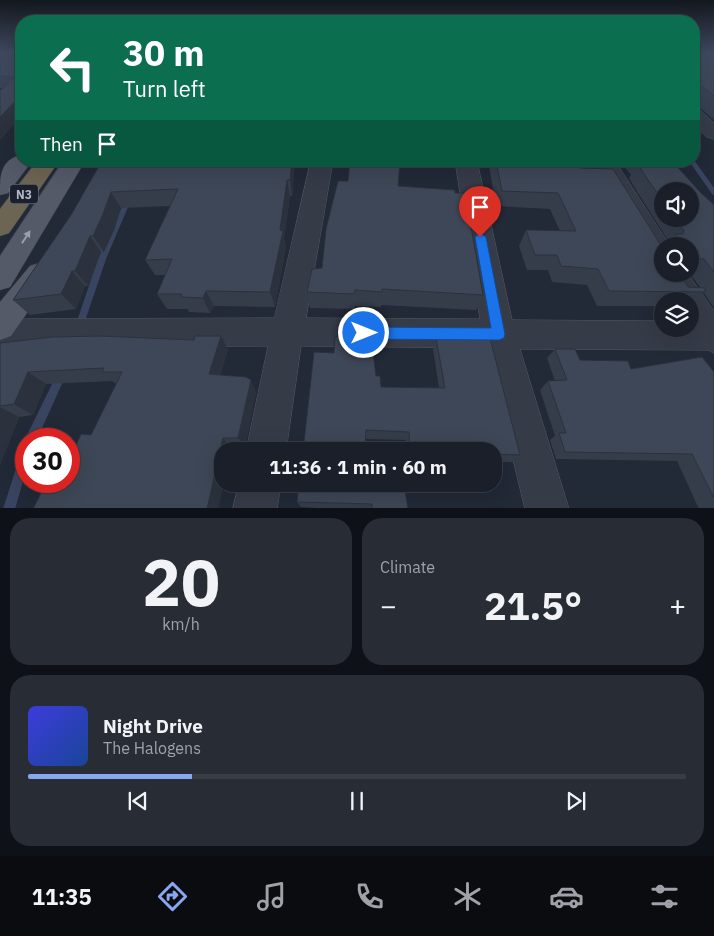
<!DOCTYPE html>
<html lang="en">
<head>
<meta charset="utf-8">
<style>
  body { margin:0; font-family:"IBM Plex Sans",sans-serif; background:#272c35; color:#f1f3f6; height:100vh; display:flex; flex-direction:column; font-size:19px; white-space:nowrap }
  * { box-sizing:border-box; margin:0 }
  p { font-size:16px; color:#9fa2a8 }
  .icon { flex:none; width:28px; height:28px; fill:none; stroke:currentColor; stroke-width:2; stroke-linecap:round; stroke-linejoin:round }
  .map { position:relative; height:508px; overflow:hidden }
  .details { display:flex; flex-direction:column; gap:10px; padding:10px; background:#0e1117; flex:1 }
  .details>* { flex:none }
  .top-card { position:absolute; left:15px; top:15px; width:685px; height:152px; border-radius:20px; box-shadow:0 5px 20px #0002,0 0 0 1px #383d46; background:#0b6e4f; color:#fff; overflow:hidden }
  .fabs { position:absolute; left:654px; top:182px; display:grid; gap:10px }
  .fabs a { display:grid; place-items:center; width:45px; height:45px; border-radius:50%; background:#1a1f29; box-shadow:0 5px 20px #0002,0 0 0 1px #383d46; font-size:25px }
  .speed { position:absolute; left:15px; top:428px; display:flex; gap:10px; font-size:25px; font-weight:700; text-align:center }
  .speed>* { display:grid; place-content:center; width:65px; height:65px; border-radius:50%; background:#1a1f29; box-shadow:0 5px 20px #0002,0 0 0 1px #383d46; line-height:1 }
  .speed .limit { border:8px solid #d22; background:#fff; color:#111 }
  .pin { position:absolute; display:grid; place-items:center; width:42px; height:42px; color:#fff; margin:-51px -21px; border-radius:50% 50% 50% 0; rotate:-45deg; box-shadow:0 0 5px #0007 }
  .pin .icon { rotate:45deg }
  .me { position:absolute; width:55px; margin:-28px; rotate:90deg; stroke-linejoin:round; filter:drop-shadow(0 0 4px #0008) }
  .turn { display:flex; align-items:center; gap:18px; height:105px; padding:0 25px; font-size:22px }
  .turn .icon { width:65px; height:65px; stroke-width:2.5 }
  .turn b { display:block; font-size:35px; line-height:42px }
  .then { display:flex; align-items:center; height:48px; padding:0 25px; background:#0003; gap:10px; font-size:19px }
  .big { font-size:38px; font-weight:700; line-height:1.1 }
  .details .card { flex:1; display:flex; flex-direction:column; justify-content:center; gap:8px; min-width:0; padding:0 18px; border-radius:20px; background:#272c35 }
  .details .dial { align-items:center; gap:0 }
  .dial b { font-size:65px; line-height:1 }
  .song { display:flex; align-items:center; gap:15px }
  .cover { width:60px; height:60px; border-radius:8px; background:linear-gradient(135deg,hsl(240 70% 55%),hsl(220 70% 35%)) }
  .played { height:5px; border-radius:2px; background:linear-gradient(90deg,#89a6f0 25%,#383d46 25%) }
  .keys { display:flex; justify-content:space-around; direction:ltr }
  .heat { display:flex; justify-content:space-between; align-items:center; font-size:28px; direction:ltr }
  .details .tiles { flex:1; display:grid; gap:10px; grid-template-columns:1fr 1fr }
  .card:last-child { grid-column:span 2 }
  .trip { position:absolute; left:214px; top:442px; width:288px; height:50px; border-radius:20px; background:#1a1f29; box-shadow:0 5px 20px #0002,0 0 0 1px #383d46; font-weight:700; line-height:50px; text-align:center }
  .dock { display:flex; height:80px; justify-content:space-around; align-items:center; background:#0a0c10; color:#9fa2a8 }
  .dock .icon { width:35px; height:35px }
  .dock .selected { color:#89a6f0 }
  .dock b { font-size:22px; color:#f1f3f6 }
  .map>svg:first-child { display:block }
</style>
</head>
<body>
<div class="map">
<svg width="714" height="509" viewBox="0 0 714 509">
  <rect width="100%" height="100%" fill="#222937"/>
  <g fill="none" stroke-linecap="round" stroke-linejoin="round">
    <g fill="#394560" fill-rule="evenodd">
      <polygon points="694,160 714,188 714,195 712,194 689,161 694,161"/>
      <polygon points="126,198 130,198 131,200 106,259 83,327 82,330 79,331 76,330 75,327 98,259"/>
      <polygon points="61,370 64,372 66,375 37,439 26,439 26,440 26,439 27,435 58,372"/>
      <polygon points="26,448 26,471 15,509 3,509 21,453 22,449"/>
    </g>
    <defs>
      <g id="minor">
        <polygon points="694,109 701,111 714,123 714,139 707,137 694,125"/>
        <polygon points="311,161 333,161 306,318 480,319 455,161 477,161 512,320 662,321 662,329 690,329 690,301 674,301 659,274 662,267 652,264 593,161 615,161 670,246 662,246 662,274 688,274 714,311 714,353 708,350 520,349 569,509 525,509 486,348 301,346 286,451 246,451 268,346 0,347 0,319 274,318"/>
        <polygon points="239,484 281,484 277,509 233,509"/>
      </g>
      <g id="major">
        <path d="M21,155V161H32L8,193L0,195C0,177 0,160 21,155Z"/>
        <polygon points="63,161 85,161 10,287 0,290 0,256"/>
        <polygon points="40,263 50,266 54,274 11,336 0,340 0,302 30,266"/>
      </g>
      <polygon id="highway" points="37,161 59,161 9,233 0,236 0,209"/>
    </defs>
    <use href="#minor" stroke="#535965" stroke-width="1"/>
    <use href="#major" stroke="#3f4451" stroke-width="1"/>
    <use href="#highway" stroke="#404652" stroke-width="1"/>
    <use href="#minor" fill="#363b48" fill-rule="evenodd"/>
    <use href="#major" fill="#545a68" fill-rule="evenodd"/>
    <use href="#highway" fill="#6d6553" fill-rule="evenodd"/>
  </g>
  <g fill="#353d4b" fill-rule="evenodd">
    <polygon points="0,52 21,52 21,116 0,140 0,91 3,88 0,88"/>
    <polygon points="694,52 714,52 714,120 694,102"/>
    <polygon points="102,161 295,161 292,196 290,196 284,238 286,247 275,307 214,306 210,313 189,312 188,309 167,309 157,294 165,275 155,275 145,260 170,206 121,208 114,230 104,252 101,252 88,286 85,286 76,309 30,315 13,300 71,215"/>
    <polygon points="350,161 423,161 423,164 399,164 398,186 455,193 483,295 476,310 381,305 381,307 355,306 354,309 310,308 307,292 322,268 348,181"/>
    <path d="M488,161H577L580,168L662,247L688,287H700L690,274V246H665L669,242L633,185L629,178L631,175L620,161H672L700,192L714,205V308L704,293L690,305V301H662V306H597L587,285L552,282L548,270H527L519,246L526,230L560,231L550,209L496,206ZM662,191L690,219H662Z"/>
    <polygon points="221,336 228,350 220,375 256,392 245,447 231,448 218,509 69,481 116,384 112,381 46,384 33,415 19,417 0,465 0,343 194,340"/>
    <polygon points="436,338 520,455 512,462 492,462 492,451 407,451 406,440 366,439 334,353 376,376 381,387 439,388 433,349"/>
    <polygon points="555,349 580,360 631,369 714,372 714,509 699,509 677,461 556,459 550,440 555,436 540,390 548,381 555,381 547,358"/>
    <polygon points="365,486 408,509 333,509 301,507 297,502"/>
  </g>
  <g fill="#2b323d">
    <polygon points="16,52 21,52 21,64 9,57"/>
    <polygon points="21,95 21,116 0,140 0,117"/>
    <polygon points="292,161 295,161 292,196 290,180"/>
    <polygon points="287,180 290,196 284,238 286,247 275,307 270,292"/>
    <polygon points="111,192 121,208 114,230 104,252 93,236"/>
    <polygon points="90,236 101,252 88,286 75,271"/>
    <polygon points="72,271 85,286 76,309 61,294"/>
    <polygon points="206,291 214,306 210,313 203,298"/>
    <polygon points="221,336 228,350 217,387 209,374"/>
    <polygon points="28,372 46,384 33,415 14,404"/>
    <polygon points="251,380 256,392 245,447 238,438"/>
    <polygon points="0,407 19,417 0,465"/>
    <polygon points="223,438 231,448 230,451 222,451 223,484 218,509 207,509"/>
  </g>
  <g fill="#3e4757" stroke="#2b323d">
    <polygon points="0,52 16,52 9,57 21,56 21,95 0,117 0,91 15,77 0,76"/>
    <polygon points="694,52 714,52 714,96 701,85 694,86"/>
    <polygon points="102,161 292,161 290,180 287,180 280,230 283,231 270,292 206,291 203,298 181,297 182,294 157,294 172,259 145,260 178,189 111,192 103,214 93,236 90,236 75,271 72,271 61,294 13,300 71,215"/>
    <polygon points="350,161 400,161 398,186 455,190 455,193 465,193 483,295 382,289 382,292 355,290 354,294 307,292 312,269 322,268 326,229 338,181 348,181"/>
    <polygon points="496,161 577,161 580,168 613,169 662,247 662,274 680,274 688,287 705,288 705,292 609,291 598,269 561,266 557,255 535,255 526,230 576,231 558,193 502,191"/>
    <polygon points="640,161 672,161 700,192 714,205 714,272 704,259 690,258 690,246 677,246 676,234 683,234 684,231 676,219 690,219 690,191 662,191 662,200 642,171 638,163 642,163"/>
    <polygon points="101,336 194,340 195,336 221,336 209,374 246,377 251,380 238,438 223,438 207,509 33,509 47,481 69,481 69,461 81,434 91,435 122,372 102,372 104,368 28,372 14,404 0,406 0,343 52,337"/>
    <polygon points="335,337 371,337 376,376 380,376 381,387 445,388 436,338 490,338 520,455 492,454 492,451 410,451 409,432 366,430 365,451 303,451 314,352 334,353"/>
    <polygon points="555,349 575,349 580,360 628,361 631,369 702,357 714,372 714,498 692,454 565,452 559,433 566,433 548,381 567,380"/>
    <polygon points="299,484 365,484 365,486 372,484 404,484 408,509 372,509 372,504 297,502"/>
  </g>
  <defs><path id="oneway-solid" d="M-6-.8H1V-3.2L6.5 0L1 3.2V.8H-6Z" transform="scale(1.25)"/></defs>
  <use fill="#999fad" href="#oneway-solid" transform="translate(26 237) rotate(-57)"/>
  <linearGradient id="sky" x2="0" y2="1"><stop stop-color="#13171e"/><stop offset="0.42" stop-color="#3e495e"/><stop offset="1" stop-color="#3e495e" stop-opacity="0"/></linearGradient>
  <rect width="714" height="124" fill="url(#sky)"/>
  <polygon fill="#1a73e8" stroke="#114b97" points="480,233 486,237 505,334 504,338 499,340 364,339 359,337 357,333 359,329 364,327 491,328 475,237"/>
  <g text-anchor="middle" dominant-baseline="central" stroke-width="4.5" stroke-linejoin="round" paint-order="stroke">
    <rect fill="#1b202c" stroke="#838996" stroke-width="1" x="10" y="184.5" width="28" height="19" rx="4"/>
    <g font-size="12" font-weight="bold" fill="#b0b6c4">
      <text x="24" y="194">N3</text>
    </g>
  </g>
</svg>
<div class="fabs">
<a><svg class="icon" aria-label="sound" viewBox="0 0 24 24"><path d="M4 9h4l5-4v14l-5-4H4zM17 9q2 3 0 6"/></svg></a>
<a><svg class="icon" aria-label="search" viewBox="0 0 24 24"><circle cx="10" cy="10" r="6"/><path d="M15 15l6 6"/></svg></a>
<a><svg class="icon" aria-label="layers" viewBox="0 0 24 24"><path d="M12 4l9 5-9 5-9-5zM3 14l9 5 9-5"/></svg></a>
</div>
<div class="speed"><div class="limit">30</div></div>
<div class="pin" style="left:480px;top:237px;background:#d93025"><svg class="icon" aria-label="arrive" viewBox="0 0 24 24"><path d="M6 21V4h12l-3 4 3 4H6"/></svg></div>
<svg class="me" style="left:364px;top:333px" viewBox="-20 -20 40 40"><circle r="17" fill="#1a73e8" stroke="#fff" stroke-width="3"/><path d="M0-11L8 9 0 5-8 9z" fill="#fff"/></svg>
<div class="trip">11:36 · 1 min · 60 m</div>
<div class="top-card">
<div class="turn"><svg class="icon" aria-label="left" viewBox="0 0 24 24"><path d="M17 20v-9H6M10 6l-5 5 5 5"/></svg><div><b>30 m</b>Turn left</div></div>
<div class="then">Then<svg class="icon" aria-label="arrive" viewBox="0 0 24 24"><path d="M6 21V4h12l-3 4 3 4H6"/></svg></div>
</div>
</div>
<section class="details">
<div class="tiles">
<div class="card dial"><b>20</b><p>km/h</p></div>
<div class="card"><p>Climate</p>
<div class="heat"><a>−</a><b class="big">21.5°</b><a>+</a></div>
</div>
<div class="card">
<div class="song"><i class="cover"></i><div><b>Night Drive</b><p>The Halogens</p></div></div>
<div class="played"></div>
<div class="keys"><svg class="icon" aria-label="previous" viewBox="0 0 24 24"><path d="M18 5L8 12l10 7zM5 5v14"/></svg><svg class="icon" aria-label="pause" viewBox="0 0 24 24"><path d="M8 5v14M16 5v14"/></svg><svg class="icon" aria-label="next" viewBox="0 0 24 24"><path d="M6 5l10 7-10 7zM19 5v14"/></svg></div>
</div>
</div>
</section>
<nav class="dock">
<b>11:35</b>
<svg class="icon selected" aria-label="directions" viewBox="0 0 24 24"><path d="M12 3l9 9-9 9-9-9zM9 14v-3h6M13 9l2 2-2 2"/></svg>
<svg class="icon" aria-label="music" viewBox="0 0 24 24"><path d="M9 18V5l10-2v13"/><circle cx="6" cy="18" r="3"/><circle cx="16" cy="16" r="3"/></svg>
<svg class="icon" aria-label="phone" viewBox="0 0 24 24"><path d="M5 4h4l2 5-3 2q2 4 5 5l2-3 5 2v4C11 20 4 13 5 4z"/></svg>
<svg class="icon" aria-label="climate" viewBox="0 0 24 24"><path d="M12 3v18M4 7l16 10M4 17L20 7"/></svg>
<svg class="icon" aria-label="car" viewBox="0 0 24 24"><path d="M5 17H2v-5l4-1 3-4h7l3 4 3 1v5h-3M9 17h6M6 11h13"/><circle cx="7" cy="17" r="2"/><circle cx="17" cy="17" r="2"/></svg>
<svg class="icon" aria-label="filters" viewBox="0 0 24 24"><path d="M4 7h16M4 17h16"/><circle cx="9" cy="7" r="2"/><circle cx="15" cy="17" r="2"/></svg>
</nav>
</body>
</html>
